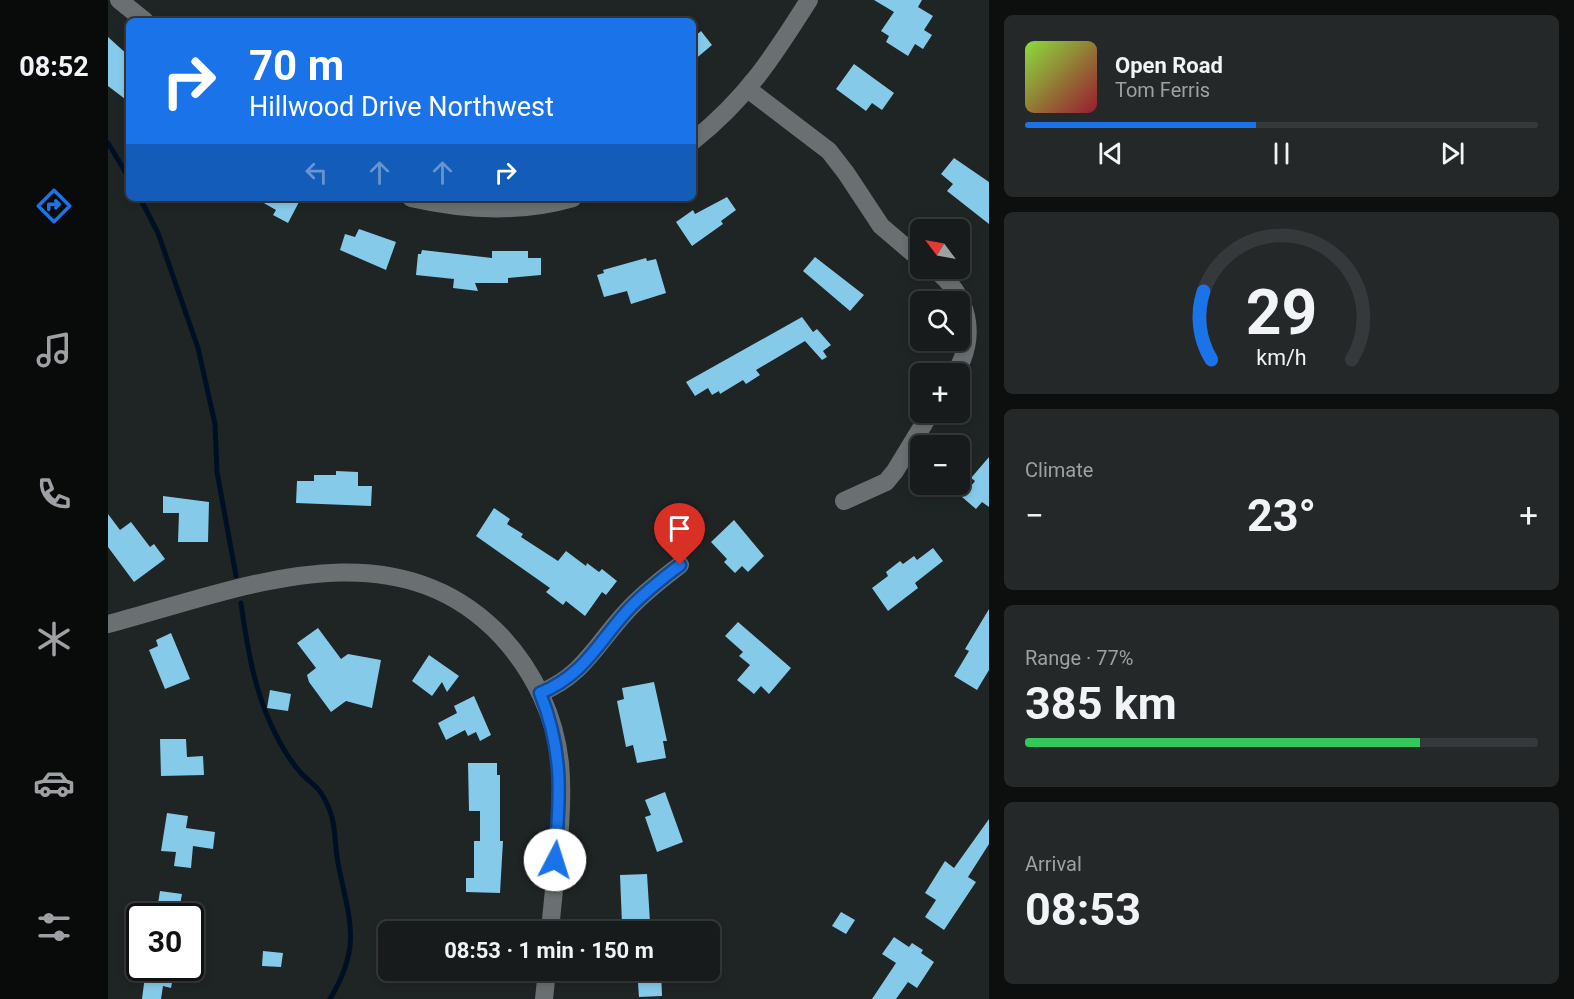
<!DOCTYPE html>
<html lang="en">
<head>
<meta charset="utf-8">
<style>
  body { margin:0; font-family:Roboto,sans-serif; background:#242829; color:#f1f3f6; height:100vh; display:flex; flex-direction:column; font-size:22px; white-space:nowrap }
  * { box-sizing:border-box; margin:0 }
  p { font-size:20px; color:#9ea1a3 }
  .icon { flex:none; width:33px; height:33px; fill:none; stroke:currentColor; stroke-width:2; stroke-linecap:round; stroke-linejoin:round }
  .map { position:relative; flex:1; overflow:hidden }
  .panel { display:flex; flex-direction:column; gap:15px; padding:15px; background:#0d0f0f; width:585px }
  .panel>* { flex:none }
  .banner { position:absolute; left:18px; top:18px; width:570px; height:183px; border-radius:9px; box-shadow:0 3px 9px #0003,0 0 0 2px #36393b; background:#1a73e8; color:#fff; overflow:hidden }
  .needle { width:39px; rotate:302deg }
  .tools { position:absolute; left:802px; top:219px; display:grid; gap:12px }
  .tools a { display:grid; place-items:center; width:60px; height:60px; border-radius:9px; background:#171b1c; box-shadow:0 3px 9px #0003,0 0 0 2px #36393b; font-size:30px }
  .speed { position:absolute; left:18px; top:903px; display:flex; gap:12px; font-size:30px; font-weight:700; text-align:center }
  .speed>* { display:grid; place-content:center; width:78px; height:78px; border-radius:50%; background:#171b1c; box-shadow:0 3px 9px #0003,0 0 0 2px #36393b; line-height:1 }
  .speed .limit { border:3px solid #111; border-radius:9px; background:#fff; color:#111 }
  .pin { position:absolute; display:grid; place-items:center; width:51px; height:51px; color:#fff; margin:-62px -26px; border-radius:50% 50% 50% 0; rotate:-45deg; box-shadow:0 0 6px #0007 }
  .pin .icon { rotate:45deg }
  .me { position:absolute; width:66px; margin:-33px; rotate:5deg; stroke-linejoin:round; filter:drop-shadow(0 0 4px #0008) }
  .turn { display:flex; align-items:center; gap:21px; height:126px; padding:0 24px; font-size:27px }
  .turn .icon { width:78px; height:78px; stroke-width:2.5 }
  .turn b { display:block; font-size:42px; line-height:51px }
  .lanes { display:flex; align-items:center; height:57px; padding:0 24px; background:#0003; justify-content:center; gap:30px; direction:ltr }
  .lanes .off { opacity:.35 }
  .big { font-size:45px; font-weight:700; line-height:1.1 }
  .panel .card { flex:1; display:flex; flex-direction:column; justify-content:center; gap:9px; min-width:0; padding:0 21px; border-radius:9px; background:#242829 }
  .panel .dial { align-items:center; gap:0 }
  .dial svg { height:156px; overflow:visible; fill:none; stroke:#36393b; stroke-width:7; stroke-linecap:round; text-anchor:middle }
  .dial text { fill:#f1f3f6; stroke:none }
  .song { display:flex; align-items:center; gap:18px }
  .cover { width:72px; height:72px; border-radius:9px; background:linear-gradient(135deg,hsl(90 70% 55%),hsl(350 70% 35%)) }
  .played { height:6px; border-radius:3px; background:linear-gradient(90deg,#1a73e8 45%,#36393b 45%) }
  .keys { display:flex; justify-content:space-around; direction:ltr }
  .heat { display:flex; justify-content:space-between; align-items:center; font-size:33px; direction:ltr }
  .charge { height:9px; border-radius:4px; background:linear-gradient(90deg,#34c759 77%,#36393b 0) }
  .trip { position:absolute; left:270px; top:921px; width:342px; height:60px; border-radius:9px; background:#171b1c; box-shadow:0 3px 9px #0003,0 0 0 2px #36393b; font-weight:700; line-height:60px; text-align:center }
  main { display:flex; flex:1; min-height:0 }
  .menu { display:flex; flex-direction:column; width:108px; justify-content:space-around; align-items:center; background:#090b0b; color:#9ea1a3 }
  .menu .icon { width:42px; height:42px }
  .menu .active { color:#1a73e8 }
  .menu b { font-size:27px; color:#f1f3f6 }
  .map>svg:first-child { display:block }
</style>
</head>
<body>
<main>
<nav class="menu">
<b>08:52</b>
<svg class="icon active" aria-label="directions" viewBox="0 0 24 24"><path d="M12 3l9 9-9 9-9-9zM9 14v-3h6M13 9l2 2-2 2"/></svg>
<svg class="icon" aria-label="music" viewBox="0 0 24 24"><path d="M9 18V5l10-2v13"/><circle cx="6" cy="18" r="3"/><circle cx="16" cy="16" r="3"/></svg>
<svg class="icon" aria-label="phone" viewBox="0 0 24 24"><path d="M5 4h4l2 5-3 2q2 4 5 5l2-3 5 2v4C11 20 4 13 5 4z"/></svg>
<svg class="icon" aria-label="climate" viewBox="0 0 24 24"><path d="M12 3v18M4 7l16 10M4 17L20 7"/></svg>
<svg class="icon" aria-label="car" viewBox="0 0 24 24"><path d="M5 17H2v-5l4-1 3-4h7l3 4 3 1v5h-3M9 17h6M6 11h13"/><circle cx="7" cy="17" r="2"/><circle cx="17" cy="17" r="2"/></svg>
<svg class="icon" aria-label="filters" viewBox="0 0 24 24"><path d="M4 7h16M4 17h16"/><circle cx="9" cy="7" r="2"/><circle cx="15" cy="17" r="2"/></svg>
</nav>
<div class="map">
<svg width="881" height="999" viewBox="0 0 881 999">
  <rect width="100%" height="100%" fill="#1f2425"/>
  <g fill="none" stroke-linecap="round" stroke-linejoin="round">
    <g stroke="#001024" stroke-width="5">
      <polyline points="0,143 21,178"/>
      <polyline points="32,198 50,233 90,348 107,424 109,472 128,576"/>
      <path d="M133,603C139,647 147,695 168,735C175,749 183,762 193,773C199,780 208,785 213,793C230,820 225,835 230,863C241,920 255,944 222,999"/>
    </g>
  </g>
  <g fill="#86caea">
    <polygon points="766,0 814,0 810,7 825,16 816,30 824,35 815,49 807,44 800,56 778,42 781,36 773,31 786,12"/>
    <polygon points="593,31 604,45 585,61 585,38"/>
    <polygon points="0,37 21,56 21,102 0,86"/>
    <polygon points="746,64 786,93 774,110 764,103 758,111 728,89"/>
    <polygon points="846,158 881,182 881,224 839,191 845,184 833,174"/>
    <polygon points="619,197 628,210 613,221 615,224 584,246 568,222 585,210 587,214"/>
    <polygon points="147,198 184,198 191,202 180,223 165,215 168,210"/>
    <polygon points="251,229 288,242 278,270 232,250 237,234 247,237"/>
    <polygon points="314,250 384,258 384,251 420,251 420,258 433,258 433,275 400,278 400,283 367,283 370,291 345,288 346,279 308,275 310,254 313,254"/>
    <polygon points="707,257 756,295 742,311 695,271"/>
    <polygon points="538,258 539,261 548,259 558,293 523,304 519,291 496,297 489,275 496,273 495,270"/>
    <polygon points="694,317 705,332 709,329 723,345 715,351 719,357 714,360 697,341 648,370 652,375 638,384 635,380 612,394 611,391 604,395 600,388 587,396 578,382"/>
    <polygon points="881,457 881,507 874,502 868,509 854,497 867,481 863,478"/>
    <polygon points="228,471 250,472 250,486 264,486 263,506 188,503 189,481 206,481 206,475 228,475"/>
    <polygon points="55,496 101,502 100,542 70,542 71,513 55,513"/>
    <polygon points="386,508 402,519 399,524 415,534 413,537 450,561 458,551 478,566 479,563 491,572 494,569 509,581 498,595 494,592 477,616 458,601 455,605 438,592 442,588 368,536"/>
    <polygon points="0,514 12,530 23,522 42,547 46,544 57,559 26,582 0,547"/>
    <polygon points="626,520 656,556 640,572 634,566 627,573 616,562 619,559 603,542"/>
    <polygon points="825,548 835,561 807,583 810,588 780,611 764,588 780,576 778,572 792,561 795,564 806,556 809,560"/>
    <polygon points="881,609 881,670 869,690 846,676 861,651 857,649"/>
    <polygon points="630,622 683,668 661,694 653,686 646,694 629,680 642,665 631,656 635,652 617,636"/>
    <polygon points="210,628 233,659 240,654 273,660 264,708 238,701 223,712 201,682 199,675 208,668 189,643"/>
    <polygon points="63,633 82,679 57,689 41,650 50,646 48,640"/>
    <polygon points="321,655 351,676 339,692 334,682 324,696 304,681"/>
    <polygon points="546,682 559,741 555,741 558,758 529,763 525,745 518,747 509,701 516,699 514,688"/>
    <polygon points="162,690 183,694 180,711 159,708"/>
    <polygon points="366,696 383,735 372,741 368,732 360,736 357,730 338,740 330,723 349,713 346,706"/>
    <polygon points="52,739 78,739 79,757 95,756 96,775 53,776"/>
    <polygon points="360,763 389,763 389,775 392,775 392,841 395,841 392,893 358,892 358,878 366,878 366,841 372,841 372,811 361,811"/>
    <polygon points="557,792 575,842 549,852 537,817 543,815 537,800"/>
    <polygon points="59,813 80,816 78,828 107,832 105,849 85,846 83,868 66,866 68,852 53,851"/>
    <polygon points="881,819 881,844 860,877 868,882 836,930 817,917 828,900 817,893 837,861 846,868"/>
    <polygon points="539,874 542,922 514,924 512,875"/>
    <polygon points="52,891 74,894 70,916 48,916"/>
    <polygon points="733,912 747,920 738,934 724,926"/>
    <polygon points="786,937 801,947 804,943 815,950 813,953 826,962 809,988 800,982 788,999 764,999 788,963 774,954"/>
    <polygon points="155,951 175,953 173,967 154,966"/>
    <polygon points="38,968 66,972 63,988 55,986 53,999 34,999"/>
    <polygon points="529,970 553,970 554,996 531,997"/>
  </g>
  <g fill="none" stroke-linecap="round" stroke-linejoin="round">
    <g stroke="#6a7071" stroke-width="18">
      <polyline points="11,0 37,21"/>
      <polyline points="641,90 721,151 738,173 773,226 813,260"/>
      <path d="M585,141C638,99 665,57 701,0"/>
      <path d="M303,198C355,210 413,213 465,198"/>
      <path d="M825,268C861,295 870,335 847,374"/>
      <polyline points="736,501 778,482 787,471 823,412"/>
      <path d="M0,624C130,590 285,521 394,637C426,672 447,716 452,763C457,815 446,879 442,932"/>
      <path d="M432,693C476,675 488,644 519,611C535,593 554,579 572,565"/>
      <polyline points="436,999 439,970"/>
    </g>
  </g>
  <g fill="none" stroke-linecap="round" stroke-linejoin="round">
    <defs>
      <path id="route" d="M447,860C452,798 456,752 432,693C476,675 489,644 519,611C535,593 554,579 572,565"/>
    </defs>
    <use href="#route" stroke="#114b97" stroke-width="15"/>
    <use href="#route" stroke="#1a73e8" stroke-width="10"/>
  </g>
</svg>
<div class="tools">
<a><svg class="needle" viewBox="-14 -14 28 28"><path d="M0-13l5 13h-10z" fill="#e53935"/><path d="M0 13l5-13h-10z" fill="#9ea1a3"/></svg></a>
<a><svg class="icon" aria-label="search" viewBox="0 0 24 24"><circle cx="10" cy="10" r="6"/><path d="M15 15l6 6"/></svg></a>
<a>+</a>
<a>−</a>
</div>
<div class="speed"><div class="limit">30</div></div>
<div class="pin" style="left:572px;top:565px;background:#d93025"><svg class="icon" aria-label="arrive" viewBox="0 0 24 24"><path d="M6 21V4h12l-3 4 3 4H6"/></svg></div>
<svg class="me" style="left:447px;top:860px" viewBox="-20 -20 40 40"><circle r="19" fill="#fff"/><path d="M0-13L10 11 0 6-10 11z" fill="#1a73e8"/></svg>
<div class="trip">08:53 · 1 min · 150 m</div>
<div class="banner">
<div class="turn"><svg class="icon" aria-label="right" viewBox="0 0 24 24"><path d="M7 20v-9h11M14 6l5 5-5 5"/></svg><div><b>70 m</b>Hillwood Drive Northwest</div></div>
<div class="lanes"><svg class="icon off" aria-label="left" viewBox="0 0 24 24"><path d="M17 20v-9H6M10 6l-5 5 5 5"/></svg><svg class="icon off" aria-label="ahead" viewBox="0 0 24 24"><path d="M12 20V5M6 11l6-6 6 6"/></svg><svg class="icon off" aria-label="ahead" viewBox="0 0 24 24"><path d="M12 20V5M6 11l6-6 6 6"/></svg><svg class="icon" aria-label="right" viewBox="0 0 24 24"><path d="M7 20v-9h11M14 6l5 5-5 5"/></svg></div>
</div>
</div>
<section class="panel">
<div class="card">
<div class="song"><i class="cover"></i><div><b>Open Road</b><p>Tom Ferris</p></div></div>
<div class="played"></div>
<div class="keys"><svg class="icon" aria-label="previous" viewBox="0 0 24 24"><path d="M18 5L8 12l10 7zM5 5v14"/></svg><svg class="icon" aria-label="pause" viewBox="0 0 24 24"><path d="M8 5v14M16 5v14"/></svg><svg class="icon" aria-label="next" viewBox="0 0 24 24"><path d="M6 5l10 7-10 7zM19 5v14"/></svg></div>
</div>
<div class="card dial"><svg viewBox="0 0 100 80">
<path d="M14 69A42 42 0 1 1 86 69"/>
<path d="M14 69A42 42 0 0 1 10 34" stroke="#1a73e8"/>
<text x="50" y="56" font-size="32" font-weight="700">29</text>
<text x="50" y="72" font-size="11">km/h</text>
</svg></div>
<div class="card"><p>Climate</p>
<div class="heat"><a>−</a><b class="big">23°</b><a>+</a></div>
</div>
<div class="card"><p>Range · 77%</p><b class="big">385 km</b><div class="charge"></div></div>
<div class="card"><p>Arrival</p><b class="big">08:53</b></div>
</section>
</main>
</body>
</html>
